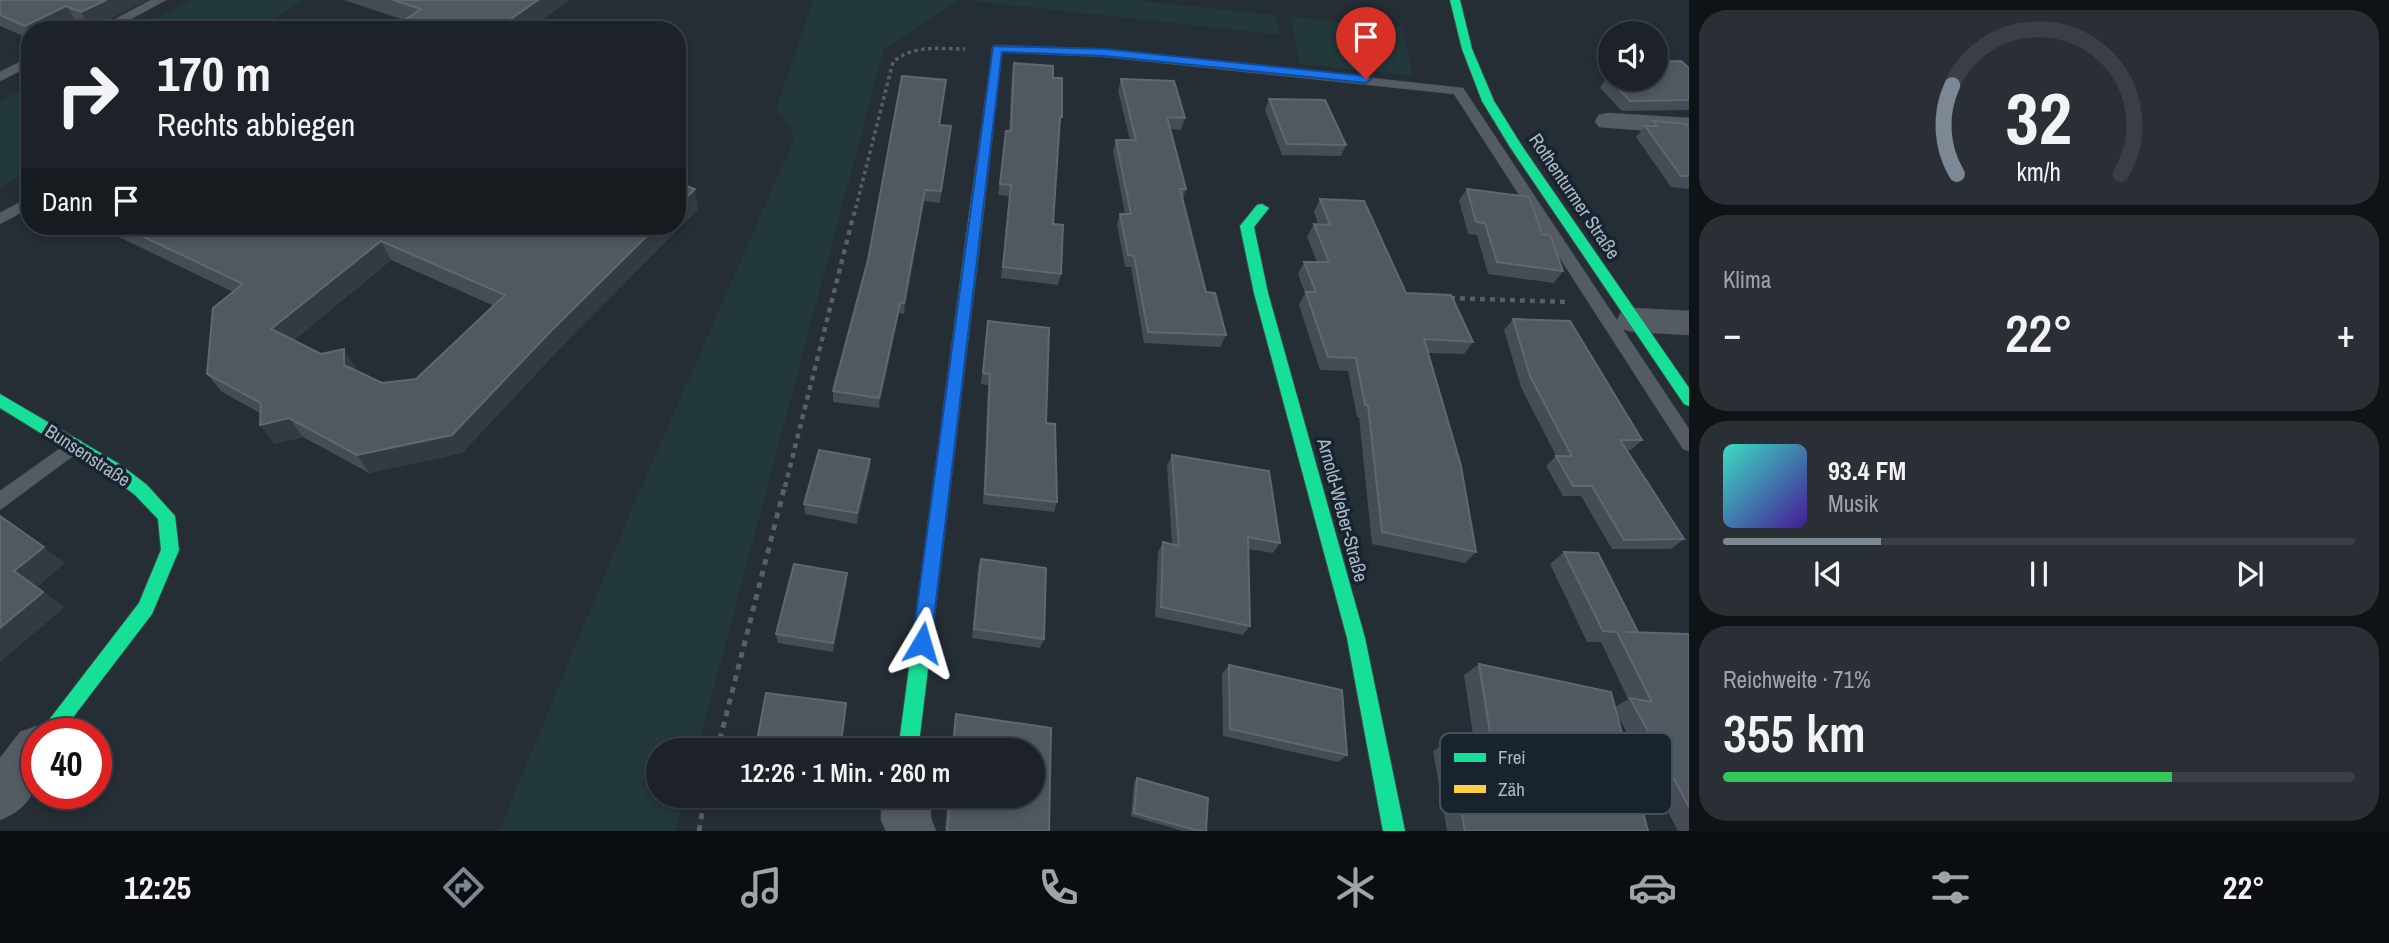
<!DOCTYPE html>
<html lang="de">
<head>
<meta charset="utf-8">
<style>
  body { margin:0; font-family:"Archivo Narrow",sans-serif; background:#292f34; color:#f1f3f6; height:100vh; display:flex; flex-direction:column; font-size:26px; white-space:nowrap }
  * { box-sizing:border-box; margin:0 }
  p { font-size:23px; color:#a0a4a8 }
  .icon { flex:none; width:38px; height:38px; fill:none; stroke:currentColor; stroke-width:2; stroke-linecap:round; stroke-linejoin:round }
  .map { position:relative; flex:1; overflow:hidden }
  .details { display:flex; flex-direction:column; gap:10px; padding:10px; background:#0f1316; width:700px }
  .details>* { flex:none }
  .guide { position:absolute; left:21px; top:21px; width:665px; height:214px; border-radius:28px; box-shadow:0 4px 10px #0003,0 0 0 2px #3a3f45; background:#1c2228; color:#f1f3f6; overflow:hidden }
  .buttons { position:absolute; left:1598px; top:21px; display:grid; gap:14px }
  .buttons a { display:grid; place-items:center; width:70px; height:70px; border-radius:50%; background:#1c2228; box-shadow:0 4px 10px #0003,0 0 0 2px #3a3f45; font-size:35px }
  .speed { position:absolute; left:21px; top:718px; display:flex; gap:14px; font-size:35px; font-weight:700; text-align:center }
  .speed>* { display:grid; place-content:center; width:91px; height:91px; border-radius:50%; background:#1c2228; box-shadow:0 4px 10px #0003,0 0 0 2px #3a3f45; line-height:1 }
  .speed .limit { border:10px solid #d22; background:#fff; color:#111 }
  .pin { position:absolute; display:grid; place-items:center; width:60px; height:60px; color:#fff; margin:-72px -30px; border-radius:50% 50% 50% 0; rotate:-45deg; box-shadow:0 0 7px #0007 }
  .pin .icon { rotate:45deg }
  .me { position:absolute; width:77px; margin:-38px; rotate:7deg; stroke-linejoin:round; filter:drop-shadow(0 0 5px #0008) }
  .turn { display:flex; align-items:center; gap:24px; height:147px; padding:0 21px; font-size:32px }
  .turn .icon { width:91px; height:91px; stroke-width:2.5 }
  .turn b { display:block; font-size:49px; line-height:60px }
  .then { display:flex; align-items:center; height:66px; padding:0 21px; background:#0003; gap:14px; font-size:26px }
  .big { font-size:52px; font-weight:600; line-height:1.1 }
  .details .card { flex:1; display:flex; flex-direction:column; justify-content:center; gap:10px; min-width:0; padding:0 24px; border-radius:28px; background:#292f34 }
  .details .dial { align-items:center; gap:0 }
  .dial svg { height:182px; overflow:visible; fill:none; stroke:#3a3f45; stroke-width:7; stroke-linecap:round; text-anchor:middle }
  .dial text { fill:#f1f3f6; stroke:none }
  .song { display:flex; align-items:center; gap:21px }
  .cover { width:84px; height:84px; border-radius:10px; background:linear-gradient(135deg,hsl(170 70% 55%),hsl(260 70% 35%)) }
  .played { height:7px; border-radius:4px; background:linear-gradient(90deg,#7d8895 25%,#3a3f45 25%) }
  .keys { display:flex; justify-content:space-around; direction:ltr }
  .heat { display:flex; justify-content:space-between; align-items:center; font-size:38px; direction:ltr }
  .charge { height:10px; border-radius:5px; background:linear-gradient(90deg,#34c759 71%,#3a3f45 0) }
  .trip { position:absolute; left:646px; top:738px; width:399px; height:70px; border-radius:35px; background:#1c2228; box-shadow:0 4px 10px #0003,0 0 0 2px #3a3f45; font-weight:600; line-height:70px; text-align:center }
  .menu { display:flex; height:112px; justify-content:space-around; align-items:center; background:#0b0e10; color:#a0a4a8 }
  .menu .icon { width:49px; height:49px }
  .menu .selected { color:#7d8895 }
  .menu b { font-size:32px; color:#f1f3f6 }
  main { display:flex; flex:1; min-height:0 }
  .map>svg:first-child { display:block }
</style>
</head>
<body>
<main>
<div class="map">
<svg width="1689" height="831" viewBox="0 0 1689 831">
  <rect width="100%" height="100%" fill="#252d35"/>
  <g fill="#22383b">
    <polygon points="191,0 303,0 255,30 135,30"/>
    <polygon points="813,0 958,0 884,49 697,751 658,751 658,796 684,796 675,831 499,831 633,506 795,137 776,108"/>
    <polygon points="964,0 1135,0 1275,15 1280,35"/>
    <polygon points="1291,17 1402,27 1413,76 1299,64"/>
    <polygon points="30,86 30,170 0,188 0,101"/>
  </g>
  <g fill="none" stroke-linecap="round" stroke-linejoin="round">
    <defs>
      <g id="lane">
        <polygon points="151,0 166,0 111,30 95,30"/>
        <polygon points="997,45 1105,49 1463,88 1689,429 1689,451 1683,449 1454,94 1105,57 993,52 991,49"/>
        <polygon points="30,57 30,66 0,81 0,72"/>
        <polygon points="30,197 30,208 0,224 0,213"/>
        <polygon points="75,438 81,440 84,445 81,450 0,510 0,491"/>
      </g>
      <g id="street">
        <polygon points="1609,113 1689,118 1689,134 1599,127 1595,121 1599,115"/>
        <polygon points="1634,308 1689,311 1689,335 1634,332 1622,329 1617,320 1622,311"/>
        <path d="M37,726L54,733H37C37,774 44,802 0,820V758L20,732Z"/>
        <polygon points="882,796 930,796 931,818 936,831 886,831 881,820"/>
      </g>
      <g id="fast">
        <polygon points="1450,0 1460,0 1472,49 1494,101 1522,146 1689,388 1689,406 1684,404 1510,147 1482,101 1462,49"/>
        <polygon points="1262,204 1269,208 1254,227 1268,293 1365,638 1405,831 1383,831 1347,638 1254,293 1240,226 1257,205"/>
        <polygon points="975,220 982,224 918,751 898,751 968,224"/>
        <polygon points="0,394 121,465 147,485 175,516 179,550 152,614 61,733 39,733 139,603 161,550 158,519 135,495 109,475 0,408"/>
      </g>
      <polygon id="slow" points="993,47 1002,49 982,224 975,228 968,224"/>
    </defs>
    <use href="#lane" stroke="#43494f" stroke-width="1"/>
    <use href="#street" stroke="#43494f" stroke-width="1"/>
    <use href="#fast" stroke="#43494f" stroke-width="2"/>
    <use href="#slow" stroke="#43494f" stroke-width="2"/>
    <path stroke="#585f65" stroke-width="3.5" stroke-dasharray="3.5 3.5" stroke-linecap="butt" d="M854,215L893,62C914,44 940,49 965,49"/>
    <g stroke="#585f65" stroke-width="4.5" stroke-dasharray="5 5" stroke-linecap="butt">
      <polyline points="1450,298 1567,302"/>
      <polyline points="785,487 854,213"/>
    </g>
    <g stroke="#585f65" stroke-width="5" stroke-dasharray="6 6" stroke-linecap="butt">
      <polyline points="717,751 785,485"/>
      <polyline points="699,831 705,796"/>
    </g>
    <use href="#lane" fill="#555b63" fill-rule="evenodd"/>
    <use href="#street" fill="#555b63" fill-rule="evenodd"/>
    <use href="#fast" fill="#16e098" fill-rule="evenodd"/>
    <use href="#slow" fill="#ffcf43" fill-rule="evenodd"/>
  </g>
  <g fill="#454c54" fill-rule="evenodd">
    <polygon points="0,0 147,0 92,28 77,22 60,30 30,30 30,39 0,26"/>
    <polygon points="344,0 570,0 528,30 404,20"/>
    <polygon points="1014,63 1053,78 1062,117 1059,128 1053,224 1061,274 1058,285 1001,278 1009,196 998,195 1005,142 1009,131 1012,74"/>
    <polygon points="1689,68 1689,110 1622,111 1600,88 1607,77 1656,79"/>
    <polygon points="1121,79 1185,118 1181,130 1170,129 1186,189 1183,199 1206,292 1226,335 1220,347 1144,343 1131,267 1125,267 1117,225 1120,214 1125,214 1113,151 1116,140 1130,140 1118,91"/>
    <polygon points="946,80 940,125 950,137 940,203 924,201 904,314 899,313 879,408 833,402 833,391"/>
    <polygon points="1269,99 1346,145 1341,156 1282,155 1265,110"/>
    <polygon points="1652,121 1689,128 1689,189 1671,187 1636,137 1645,126 1649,126"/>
    <polygon points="1467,189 1542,234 1563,271 1554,283 1488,274 1477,235 1468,234 1459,200"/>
    <polygon points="1320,199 1406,293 1473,342 1464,354 1428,353 1476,552 1465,563 1372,544 1359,417 1357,417 1348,371 1320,370 1299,305 1305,293 1298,274 1304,262 1317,262 1307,237 1314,224 1318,224 1314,212"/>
    <path d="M698,209L558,350L462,453L369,473L303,437L274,444L260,413L222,392L207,374L233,292L96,226H677ZM391,260L494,306L416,379L382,383L356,371V368L321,354L294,340Z"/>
    <polygon points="1513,319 1642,440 1631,450 1627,450 1684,539 1671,549 1612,549 1581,496 1563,496 1546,466 1556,456 1521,387 1504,330"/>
    <polygon points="988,321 1046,423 1057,502 1054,512 983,504 988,385 981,384"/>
    <polygon points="1172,455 1280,543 1273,553 1248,549 1250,626 1243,635 1155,617 1158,552 1163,542 1172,544 1167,466"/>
    <polygon points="870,469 857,524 805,514 804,504"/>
    <polygon points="1564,552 1638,632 1689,634 1689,831 1678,831 1617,714 1648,831 1447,831 1433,751 1448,741 1475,747 1464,675 1479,664 1615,707 1628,699 1601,642 1587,642 1550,564"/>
    <polygon points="981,559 1044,639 1040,648 972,638 978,568"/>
    <polygon points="847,573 847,582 833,652 778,643 776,634"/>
    <polygon points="1229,665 1347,755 1338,762 1223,736 1222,674"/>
    <polygon points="956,714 1051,728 1049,831 945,831 948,796 1032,796 1032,751 952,751 954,722"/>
    <polygon points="1137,778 1206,831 1183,831 1131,816 1134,782"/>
  </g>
  <g fill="#333b42">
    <polygon points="106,0 147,0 92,28 81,12"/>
    <polygon points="538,0 570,0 528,30 495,30"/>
    <polygon points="66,6 77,22 60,30 30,30 30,32 25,26"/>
    <polygon points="680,94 683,113 677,119 677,97"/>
    <polygon points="695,189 698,209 558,350 462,453 369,473 357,455 551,331 657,226 677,226 677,206"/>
    <polygon points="925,190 924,201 904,314 904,303"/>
    <polygon points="381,241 391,260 284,348 271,329"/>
    <polygon points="900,303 899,313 879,408 879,398"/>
    <polygon points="344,349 356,368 356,384 344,365"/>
    <polygon points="289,418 303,437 274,444 260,425"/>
    <polygon points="870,459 870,469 857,524 857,513"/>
    <polygon points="44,547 65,563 37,587 65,607 0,662 0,628 14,571"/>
    <polygon points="847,573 847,582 833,652 833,643"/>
    <polygon points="846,703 841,751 840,751"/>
  </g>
  <g fill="#505860" stroke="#5f6770" stroke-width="2" fill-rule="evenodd">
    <polygon points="0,0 106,0 81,12 66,6 25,26 0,15"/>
    <polygon points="393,0 538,0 495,30 390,30 421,9"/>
    <polygon points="1681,61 1689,68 1689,100 1630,101 1607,77 1610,77 1610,79 1656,79 1656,62"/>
    <polygon points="1014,63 1053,66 1053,78 1062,78 1062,117 1060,117 1053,224 1063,225 1061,274 1003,267 1011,185 1000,184 1006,131 1011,131"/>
    <polygon points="902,76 946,80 939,125 951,126 941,191 925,190 904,303 900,303 879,398 833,391 868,260"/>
    <polygon points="1121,79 1174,81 1185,118 1167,117 1186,189 1180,189 1206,292 1215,293 1226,335 1148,332 1134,256 1128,255 1120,214 1131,214 1116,140 1136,140"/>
    <polygon points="1269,99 1325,100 1346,145 1287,144"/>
    <polygon points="1652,121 1686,124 1689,128 1689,176 1681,176 1645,126 1657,126"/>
    <polygon points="677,182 695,189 677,206"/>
    <polygon points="1467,189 1529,197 1542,234 1550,235 1563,271 1497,262 1485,223 1476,222"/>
    <polygon points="1320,199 1364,201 1406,293 1451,295 1473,342 1424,339 1461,466 1476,552 1382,532 1368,405 1365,405 1356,358 1328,357 1306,292 1316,292 1304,262 1329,262 1314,224 1330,225"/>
    <path d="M121,226H657L551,331L452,435L357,455L289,418L260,425L261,403L207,374L213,308L243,284ZM381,241L505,295L416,379L382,383L344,365V349L321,354L271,329Z"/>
    <polygon points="1513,319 1570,321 1642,440 1620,440 1684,539 1624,540 1592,486 1573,486 1556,456 1572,456 1530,376"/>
    <polygon points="988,321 1049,328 1046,423 1055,424 1057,502 985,494 990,374 983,373"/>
    <polygon points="819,450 870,459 857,513 804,504"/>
    <polygon points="1172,455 1269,471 1280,543 1248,537 1250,626 1161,607 1163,542 1179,546"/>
    <polygon points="0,516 44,547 14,571 43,592 0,628"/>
    <polygon points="1564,552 1598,553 1638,632 1626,632 1689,634 1689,807 1630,698 1652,702 1617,632 1603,631"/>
    <polygon points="981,559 1046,568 1044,639 974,629"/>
    <polygon points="794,564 847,573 833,643 776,634"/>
    <polygon points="1479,664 1611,692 1648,831 1465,831 1448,741 1493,751"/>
    <polygon points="1229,665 1342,690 1347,755 1230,729"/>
    <polygon points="766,693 846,703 840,751 755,751"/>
    <polygon points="956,714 1051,728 1049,831 947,831 950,796 1032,796 1032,751 953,751"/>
    <polygon points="1137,778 1208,798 1206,831 1199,831 1134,813"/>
  </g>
  <polygon fill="#1a73e8" stroke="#114b97" stroke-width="2" points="993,46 1105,49 1366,76 1371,79 1366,83 1105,56 1002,52 931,643 928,649 922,652 915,649 912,643"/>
  <g text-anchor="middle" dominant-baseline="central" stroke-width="7" stroke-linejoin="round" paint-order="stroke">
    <g font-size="19" fill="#adb9c8" stroke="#182330">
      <text transform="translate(1575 196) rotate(56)">Rothenturmer Straße</text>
      <text transform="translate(88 455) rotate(33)">Bunsenstraße</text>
      <text transform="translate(1343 510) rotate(75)">Arnold-Weber-Straße</text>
    </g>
  </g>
  <rect x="1440" y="733" width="232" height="81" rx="10" fill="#182330" stroke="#45505e" stroke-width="2"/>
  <rect x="1454" y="753" width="32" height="9" fill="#16e098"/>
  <rect x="1454" y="785" width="32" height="8" fill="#ffcf43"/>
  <g font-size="19" fill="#adb9c8">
    <text x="1498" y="764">Frei</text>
    <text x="1498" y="796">Zäh</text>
  </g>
</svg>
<div class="buttons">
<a><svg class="icon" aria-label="sound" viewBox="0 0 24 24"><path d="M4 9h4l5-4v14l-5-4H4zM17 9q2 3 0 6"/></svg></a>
</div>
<div class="speed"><div class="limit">40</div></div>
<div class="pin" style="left:1366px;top:79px;background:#d93025"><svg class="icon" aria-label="arrive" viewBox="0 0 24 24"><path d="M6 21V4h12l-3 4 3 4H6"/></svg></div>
<svg class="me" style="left:922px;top:643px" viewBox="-20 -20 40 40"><path d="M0-17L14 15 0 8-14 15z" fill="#1a73e8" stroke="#fff" stroke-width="4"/></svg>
<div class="trip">12:26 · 1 Min. · 260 m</div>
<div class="guide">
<div class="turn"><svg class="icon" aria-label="right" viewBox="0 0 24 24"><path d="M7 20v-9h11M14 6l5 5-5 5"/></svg><div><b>170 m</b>Rechts abbiegen</div></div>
<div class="then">Dann<svg class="icon" aria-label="arrive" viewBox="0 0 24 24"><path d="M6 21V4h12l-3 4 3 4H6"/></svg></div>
</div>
</div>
<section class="details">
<div class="card dial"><svg viewBox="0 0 100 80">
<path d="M14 69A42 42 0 1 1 86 69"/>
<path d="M14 69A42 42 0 0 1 12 30" stroke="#7d8895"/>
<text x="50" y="56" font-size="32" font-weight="700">32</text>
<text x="50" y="72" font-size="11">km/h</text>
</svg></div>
<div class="card"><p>Klima</p>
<div class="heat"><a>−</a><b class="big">22°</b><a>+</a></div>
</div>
<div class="card">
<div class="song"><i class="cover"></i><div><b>93.4 FM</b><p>Musik</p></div></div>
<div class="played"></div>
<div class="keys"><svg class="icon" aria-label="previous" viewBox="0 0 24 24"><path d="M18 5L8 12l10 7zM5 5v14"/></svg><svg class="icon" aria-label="pause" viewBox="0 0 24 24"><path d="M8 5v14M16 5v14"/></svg><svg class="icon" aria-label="next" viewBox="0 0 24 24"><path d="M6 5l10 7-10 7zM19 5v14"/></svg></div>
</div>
<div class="card"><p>Reichweite · 71%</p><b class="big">355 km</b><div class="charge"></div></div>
</section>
</main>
<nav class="menu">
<b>12:25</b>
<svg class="icon selected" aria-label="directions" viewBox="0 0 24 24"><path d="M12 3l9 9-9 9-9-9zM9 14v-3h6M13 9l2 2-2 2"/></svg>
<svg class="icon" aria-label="music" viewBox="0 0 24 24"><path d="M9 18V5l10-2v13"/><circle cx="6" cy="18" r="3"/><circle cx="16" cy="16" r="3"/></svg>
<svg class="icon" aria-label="phone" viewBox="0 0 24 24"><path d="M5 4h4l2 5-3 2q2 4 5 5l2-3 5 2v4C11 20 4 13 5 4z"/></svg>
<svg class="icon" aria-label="climate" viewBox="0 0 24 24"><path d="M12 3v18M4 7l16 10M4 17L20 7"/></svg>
<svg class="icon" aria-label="car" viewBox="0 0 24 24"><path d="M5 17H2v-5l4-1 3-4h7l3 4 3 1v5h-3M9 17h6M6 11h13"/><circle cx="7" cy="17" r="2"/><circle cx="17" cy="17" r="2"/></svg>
<svg class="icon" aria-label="filters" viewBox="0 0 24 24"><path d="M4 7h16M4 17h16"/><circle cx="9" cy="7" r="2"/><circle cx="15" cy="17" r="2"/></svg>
<b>22°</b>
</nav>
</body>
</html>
